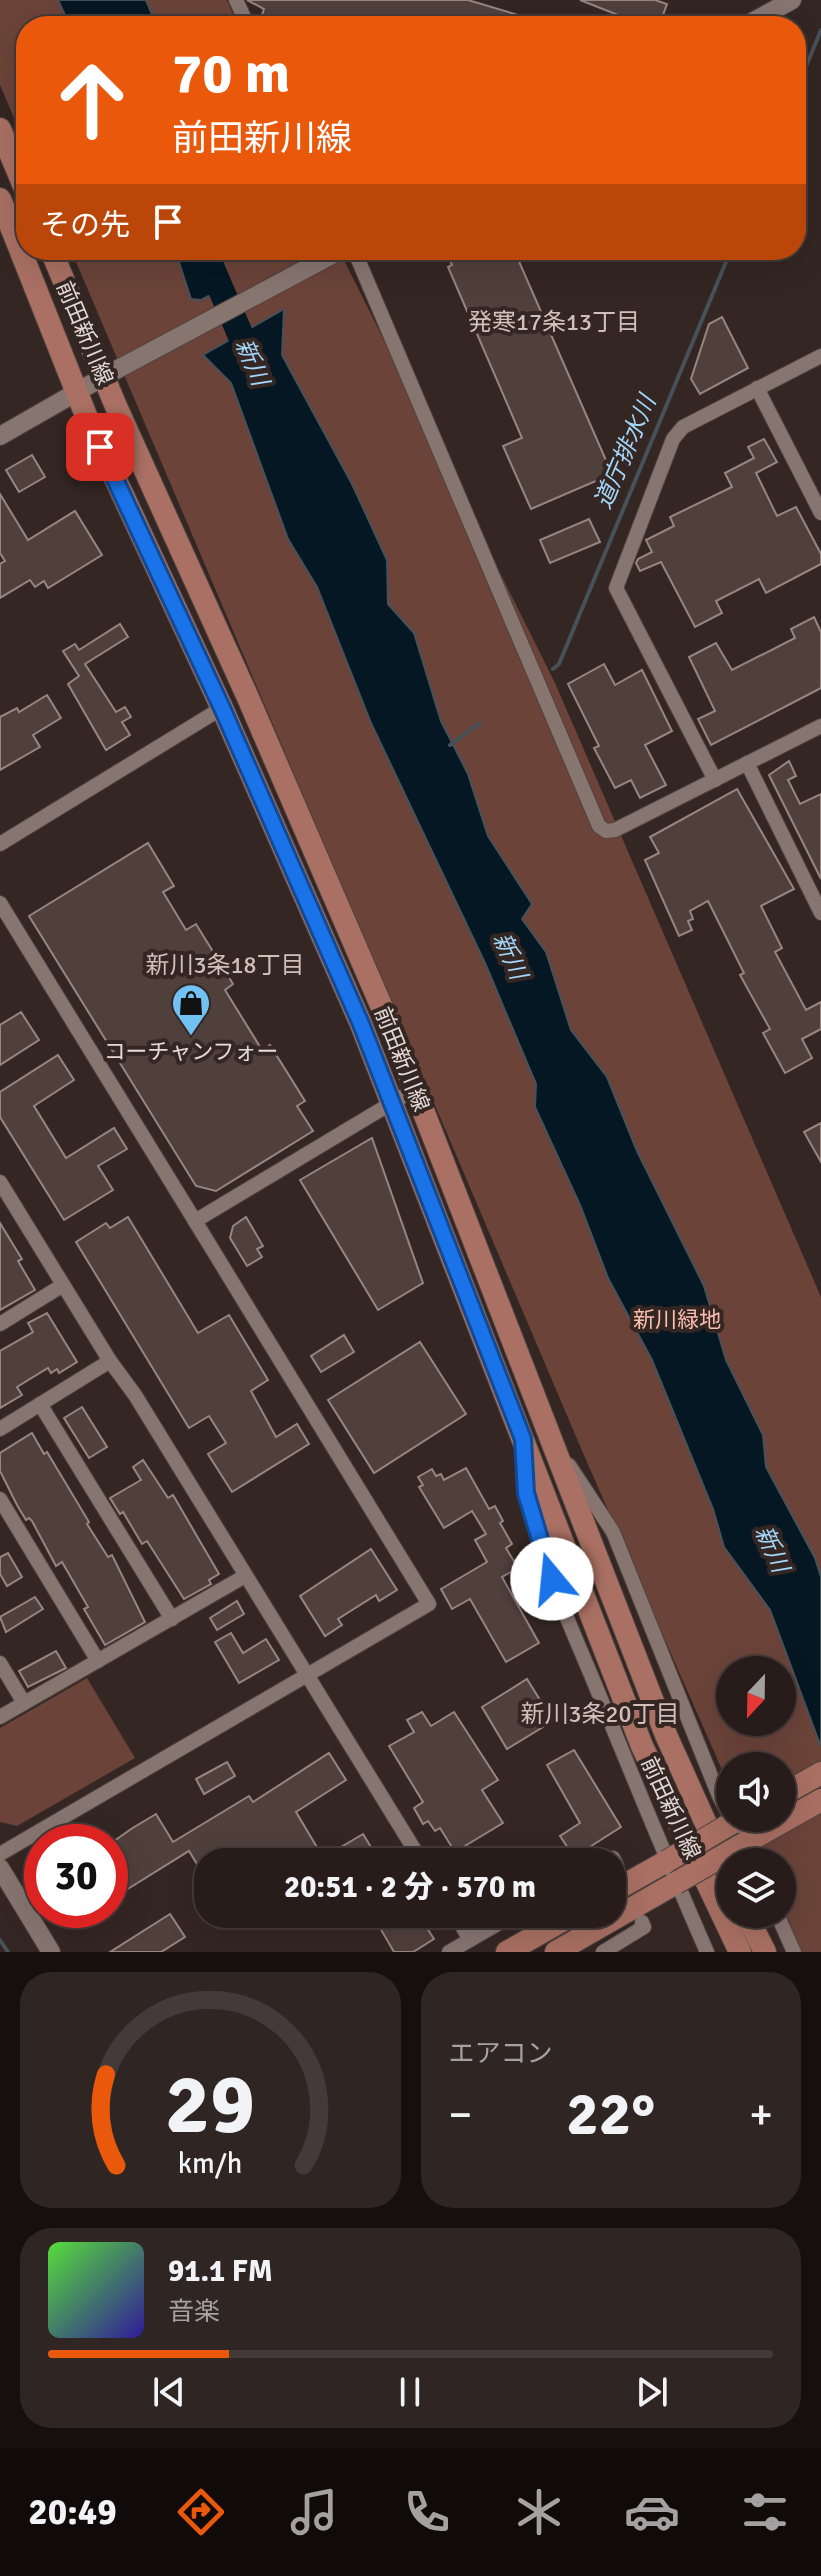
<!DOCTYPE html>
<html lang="ja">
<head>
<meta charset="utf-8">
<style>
  body { margin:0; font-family:Signika,"Noto Sans JP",sans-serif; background:#2f2523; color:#f1f3f6; height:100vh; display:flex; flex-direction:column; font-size:30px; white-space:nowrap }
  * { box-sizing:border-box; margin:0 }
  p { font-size:26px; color:#a4a1a2 }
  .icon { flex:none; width:44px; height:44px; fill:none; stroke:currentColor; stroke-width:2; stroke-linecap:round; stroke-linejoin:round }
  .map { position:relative; height:1952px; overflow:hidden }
  .drawer { display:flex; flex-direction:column; gap:20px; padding:20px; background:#150f0e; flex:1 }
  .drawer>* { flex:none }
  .top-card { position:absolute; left:16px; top:16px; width:790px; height:244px; border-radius:32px; box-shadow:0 8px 32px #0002,0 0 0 2px #433a39; background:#ea580c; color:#fff; overflow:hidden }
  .needle { width:52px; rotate:202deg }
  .controls { position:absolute; left:716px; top:1656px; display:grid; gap:16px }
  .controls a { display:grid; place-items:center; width:80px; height:80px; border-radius:50%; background:#271c1a; box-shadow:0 8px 32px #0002,0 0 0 2px #433a39; font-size:40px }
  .speed { position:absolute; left:24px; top:1824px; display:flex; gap:16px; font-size:40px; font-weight:700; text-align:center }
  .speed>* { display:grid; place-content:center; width:104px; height:104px; border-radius:50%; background:#271c1a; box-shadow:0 8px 32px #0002,0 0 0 2px #433a39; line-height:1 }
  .speed .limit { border:12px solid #d22; background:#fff; color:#111 }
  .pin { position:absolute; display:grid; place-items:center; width:68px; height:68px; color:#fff; margin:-34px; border-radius:16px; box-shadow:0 4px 12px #0006 }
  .me { position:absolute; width:88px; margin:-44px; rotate:343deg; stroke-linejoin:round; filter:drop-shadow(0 0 6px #0008) }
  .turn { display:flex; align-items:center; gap:28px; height:168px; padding:0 24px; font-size:36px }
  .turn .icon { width:104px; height:104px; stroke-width:2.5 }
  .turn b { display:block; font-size:56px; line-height:68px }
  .then { display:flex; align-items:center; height:76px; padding:0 24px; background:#0003; gap:16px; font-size:30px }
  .big { font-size:60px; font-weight:800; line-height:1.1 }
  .drawer .card { flex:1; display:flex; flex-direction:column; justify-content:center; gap:12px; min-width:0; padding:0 28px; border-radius:32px; background:#2f2523 }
  .drawer .dial { align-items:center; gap:0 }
  .dial svg { height:208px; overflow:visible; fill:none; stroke:#433a39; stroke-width:7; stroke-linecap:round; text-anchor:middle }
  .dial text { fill:#f1f3f6; stroke:none }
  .song { display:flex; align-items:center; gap:24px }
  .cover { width:96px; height:96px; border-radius:12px; background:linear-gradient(135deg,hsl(110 70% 55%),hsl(250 70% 35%)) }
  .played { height:8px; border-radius:4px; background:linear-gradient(90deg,#ea580c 25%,#433a39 25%) }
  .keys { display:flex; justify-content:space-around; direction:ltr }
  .heat { display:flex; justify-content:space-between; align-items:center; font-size:44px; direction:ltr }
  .drawer .tiles { flex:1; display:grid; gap:20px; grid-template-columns:1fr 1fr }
  .card:last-child { grid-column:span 2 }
  .trip { position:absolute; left:194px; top:1848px; width:432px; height:80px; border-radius:32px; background:#271c1a; box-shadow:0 8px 32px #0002,0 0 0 2px #433a39; font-weight:800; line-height:80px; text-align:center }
  .menu { display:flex; height:128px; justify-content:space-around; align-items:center; background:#100b0a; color:#a4a1a2 }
  .menu .icon { width:56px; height:56px }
  .menu .on { color:#ea580c }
  .menu b { font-size:36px; color:#f1f3f6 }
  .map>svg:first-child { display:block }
</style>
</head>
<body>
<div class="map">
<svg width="821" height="1952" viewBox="0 0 821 1952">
  <rect width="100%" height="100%" fill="#342622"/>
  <g fill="#6b4339" fill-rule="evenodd">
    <polygon points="0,0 227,0 238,26 26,26 26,146 0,85"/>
    <path d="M71,250H339L555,683L821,1297V1952H801L782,1908V1862H762L743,1818H782V1766H730V1788L583,1453ZM730,1670H782V1722H730Z"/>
    <polygon points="87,1678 135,1758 17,1826 0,1822 0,1728"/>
  </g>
  <g fill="#041723" stroke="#475159" stroke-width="2">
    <polygon points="58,0 146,0 157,26 70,26"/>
    <polygon points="175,250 222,250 228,286 201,300 191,299"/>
    <polygon points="284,309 282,355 352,484 387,560 388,604 414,633 441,721 468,774 488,836 532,904 522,919 546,952 571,1030 607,1077 637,1151 704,1286 726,1360 763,1435 766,1467 815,1558 821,1577 821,1747 770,1610 724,1547 713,1509 652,1360 608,1278 580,1205 535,1107 536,1084 485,963 371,723 317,587 288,539 231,383 203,355"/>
  </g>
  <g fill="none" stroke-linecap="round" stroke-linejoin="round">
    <g stroke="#475159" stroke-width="4">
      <polyline points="796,91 821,30"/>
      <polyline points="553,669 559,664 731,250"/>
      <polyline points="450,745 480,723"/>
      <polyline points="0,1940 8,1952"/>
    </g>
    <polyline stroke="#041723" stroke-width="26" points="204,250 253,364"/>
  </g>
  <g fill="#50403c" stroke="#978580" stroke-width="2">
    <polygon points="247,0 468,0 545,23 544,26 263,26 267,17 262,15 264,9"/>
    <polygon points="580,0 655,0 667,4 659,26 646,26"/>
    <polygon points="446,250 514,250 612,474 531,509 503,446 522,438 448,267 452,265"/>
    <polygon points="722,317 748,368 700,394 691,379 709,324"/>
    <polygon points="764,439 777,462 756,473 777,516 796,507 821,554 821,564 766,593 759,579 716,601 722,613 695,627 661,562 640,571 636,563 638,559 652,552 646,540 674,526 670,517 732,487 725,473 754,458 748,447"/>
    <polygon points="32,455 45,477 19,492 6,470"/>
    <polygon points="0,494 28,540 75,511 102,555 48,588 44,581 35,587 30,580 0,598 0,564 5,561 0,553"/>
    <polygon points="589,519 600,542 550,563 540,540"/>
    <polygon points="814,617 821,632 821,688 711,745 698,719 715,711 689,657 716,643 732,670 795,638 791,629"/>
    <polygon points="120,624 128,637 85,664 116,712 125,707 131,717 122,722 130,735 106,750 68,684 79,676 63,651 75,644 79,650"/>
    <polygon points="604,664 615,685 642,670 672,731 645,745 666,785 640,798 631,780 615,788 594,748 599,746 568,684"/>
    <polygon points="47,695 61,718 33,735 40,747 0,770 0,717 17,708 19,712"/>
    <polygon points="789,761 796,776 788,780 800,804 821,794 821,879 769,775"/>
    <polygon points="737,789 794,889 761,906 782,948 775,952 806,1010 821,1002 821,1029 802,1039 812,1058 785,1073 763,1033 770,1029 740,975 744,973 708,901 690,911 693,919 688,921 692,930 679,936 645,860 659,853 650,837"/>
    <polygon points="148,843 174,886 163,892 186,930 196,924 233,984 225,990 262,1050 270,1045 305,1101 297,1106 313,1131 216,1191 196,1186 29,916"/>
    <polygon points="21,1012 39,1040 0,1065 0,1025"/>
    <polygon points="58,1055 74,1080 34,1106 66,1158 114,1128 127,1149 98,1166 113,1190 64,1220 0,1117 0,1092"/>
    <polygon points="821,1123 821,1162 804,1132"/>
    <polygon points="372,1138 423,1283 378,1310 300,1180"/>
    <polygon points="128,1217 198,1333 229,1315 268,1380 251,1391 276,1437 297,1424 309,1444 232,1492 208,1454 226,1443 209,1416 189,1428 76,1242 106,1223 110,1228"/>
    <polygon points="246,1217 263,1246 257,1249 262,1257 247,1266 230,1238 233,1226"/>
    <polygon points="0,1223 22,1259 18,1261 35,1290 0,1310"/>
    <polygon points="47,1313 77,1362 59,1373 57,1369 51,1373 48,1368 17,1387 22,1395 0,1408 0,1351 33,1332 28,1323"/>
    <polygon points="344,1335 354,1352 321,1372 311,1356"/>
    <polygon points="420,1342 466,1414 374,1473 328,1400"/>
    <polygon points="82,1407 107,1447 89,1458 64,1418"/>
    <polygon points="32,1433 44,1454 47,1452 89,1522 87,1524 108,1557 112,1555 145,1622 105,1645 84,1609 88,1607 62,1562 56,1566 32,1521 29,1518 26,1520 17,1505 0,1471 0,1453"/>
    <polygon points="143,1460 168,1498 173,1495 219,1574 209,1580 211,1584 184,1599 147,1541 142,1544 123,1512 120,1514 110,1498 141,1480 133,1467"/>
    <polygon points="466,1468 489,1509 495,1506 503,1521 500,1523 512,1544 506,1548 518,1568 502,1577 539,1643 506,1662 470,1599 452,1609 441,1589 487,1562 475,1540 486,1534 472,1511 444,1528 419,1487 423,1485 418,1477 432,1469 436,1476 441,1474 444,1480"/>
    <polygon points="371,1549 397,1590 379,1601 376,1595 338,1619 342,1625 325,1636 300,1596"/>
    <polygon points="8,1553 22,1577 7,1586 0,1574 0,1557"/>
    <polygon points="35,1597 43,1609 6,1632 0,1617"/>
    <polygon points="237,1601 244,1614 217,1630 210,1618"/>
    <polygon points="231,1633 243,1653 266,1639 279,1660 239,1683 215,1642"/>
    <polygon points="56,1651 66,1668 28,1687 19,1671"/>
    <polygon points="527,1679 553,1721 507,1749 482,1707"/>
    <polygon points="422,1712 431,1726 454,1712 498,1780 482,1790 503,1823 455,1852 440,1828 435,1831 428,1821 423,1824 414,1808 423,1802 389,1746 414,1732 407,1720"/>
    <polygon points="574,1750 621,1827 574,1857 560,1836 580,1823 547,1765"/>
    <polygon points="329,1753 346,1780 296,1812 321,1854 308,1862 208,1862 208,1882 189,1851 110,1900 110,1844 131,1829 156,1814 173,1842 249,1796 253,1802"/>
    <polygon points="227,1762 235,1776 204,1794 196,1779"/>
    <polygon points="363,1834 380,1862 343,1862 336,1850"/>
    <polygon points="170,1914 185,1937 161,1952 110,1952"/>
    <polygon points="372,1914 418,1914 434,1939 413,1952 394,1952"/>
  </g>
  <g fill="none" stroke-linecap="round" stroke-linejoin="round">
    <defs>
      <g id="minor">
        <polyline points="236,0 248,26"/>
        <polyline points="354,250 599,826 606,831 615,830 821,726"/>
        <polyline points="757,388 821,513"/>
        <polyline points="747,763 821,913"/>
        <polyline points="715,780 616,588 673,439 683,427 821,356"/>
        <polyline points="0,844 222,708"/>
        <polyline points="0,903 195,1221"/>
        <polyline points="0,1182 110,1361 0,1429"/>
        <polyline points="0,1324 63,1285"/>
        <polyline points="110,1361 135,1395 422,1862"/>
        <polyline points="40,1404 172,1619"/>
        <path d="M524,1460C528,1540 568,1618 598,1692C634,1779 669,1866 707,1952"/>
        <polyline points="569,1465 613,1532 719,1796 754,1862"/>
        <polyline points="0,1499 98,1661"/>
        <polyline points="0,1663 24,1703"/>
        <polyline points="0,1717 245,1576"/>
        <polyline points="0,1854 429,1604 195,1221 415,1089"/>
        <polyline points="606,1862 613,1858 617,1866"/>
        <polyline points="455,1914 470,1940"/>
        <polyline points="777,1914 794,1952"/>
        <polyline points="449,1952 515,1914"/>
        <polyline points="603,1952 644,1927 642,1922"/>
      </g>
      <g id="tertiary">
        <polyline points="745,26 792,0"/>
        <polyline points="0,436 103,377 341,250"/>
        <polyline points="0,1868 51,1952"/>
      </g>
      <g id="primary">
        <polyline points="0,129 26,191"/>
        <polyline points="0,199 87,418 222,708 361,1024 642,1746 740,1952"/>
        <polyline points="51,250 115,404 249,700 393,1033 666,1735 730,1877"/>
        <polyline points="782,1795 821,1773"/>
        <polyline points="745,1843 821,1800"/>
        <polyline points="612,1892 667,1861"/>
        <polyline points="746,1914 765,1952"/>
        <polyline points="507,1952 574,1914"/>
        <polyline points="556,1952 676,1883"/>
      </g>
    </defs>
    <use href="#minor" stroke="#504340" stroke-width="16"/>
    <use href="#tertiary" stroke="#504340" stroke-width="20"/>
    <use href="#primary" stroke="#504340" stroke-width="24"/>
    <use href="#minor" stroke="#877570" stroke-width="14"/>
    <use href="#tertiary" stroke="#877570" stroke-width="18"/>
    <use href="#primary" stroke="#a97063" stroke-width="22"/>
    <defs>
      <g id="primary-bridge">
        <polyline points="667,1861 732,1823"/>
        <polyline points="676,1883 745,1843"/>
      </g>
    </defs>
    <use href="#primary-bridge" stroke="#504340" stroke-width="24" stroke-linecap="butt"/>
    <use href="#primary-bridge" stroke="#a97063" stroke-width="22"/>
  </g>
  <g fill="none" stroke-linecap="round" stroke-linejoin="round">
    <defs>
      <polyline id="route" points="100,447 222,708 361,1024 523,1439 526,1493 552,1579"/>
    </defs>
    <use href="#route" stroke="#114b97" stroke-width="20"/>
    <use href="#route" stroke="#1a73e8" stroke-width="14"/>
  </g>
  <defs>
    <symbol id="shop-pin" viewBox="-11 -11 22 30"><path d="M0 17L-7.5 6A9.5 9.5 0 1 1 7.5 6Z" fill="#72c1f5" stroke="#342622"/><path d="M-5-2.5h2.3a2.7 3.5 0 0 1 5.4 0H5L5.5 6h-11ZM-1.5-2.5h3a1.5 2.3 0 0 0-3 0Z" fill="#111"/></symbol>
  </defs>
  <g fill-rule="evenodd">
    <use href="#shop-pin" x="169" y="981" width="44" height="60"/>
  </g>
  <g text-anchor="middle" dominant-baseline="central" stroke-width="8" stroke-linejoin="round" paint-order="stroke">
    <g font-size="22" fill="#e3d9d7" stroke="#342622">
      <text transform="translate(85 333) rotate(67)">前田新川線</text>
      <text transform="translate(402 1059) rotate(68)">前田新川線</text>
      <text transform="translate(671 1808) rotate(65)">前田新川線</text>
    </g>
    <g font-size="22" fill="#e3d9d7" stroke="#342622">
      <text x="191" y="1051">コーチャンフォー</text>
    </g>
    <g font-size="22" fill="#fabeaf" stroke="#342622">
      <text x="677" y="1319">新川緑地</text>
    </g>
    <g font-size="24" fill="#d2bfba" stroke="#342622">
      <text x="554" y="322">発寒17条13丁目</text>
      <text x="225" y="965">新川3条18丁目</text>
      <text x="600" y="1714">新川3条20丁目</text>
    </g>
    <g font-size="24" font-style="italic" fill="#a2d5f9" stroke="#342622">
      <text transform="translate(252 362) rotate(67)">新川</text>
      <text transform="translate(625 452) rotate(-67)">道庁排水川</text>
      <text transform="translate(510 956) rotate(66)">新川</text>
      <text transform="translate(772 1549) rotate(66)">新川</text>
    </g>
  </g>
</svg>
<div class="controls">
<a><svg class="needle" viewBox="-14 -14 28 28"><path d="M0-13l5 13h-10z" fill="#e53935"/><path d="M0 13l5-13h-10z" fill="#a4a1a2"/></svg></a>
<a><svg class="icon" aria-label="sound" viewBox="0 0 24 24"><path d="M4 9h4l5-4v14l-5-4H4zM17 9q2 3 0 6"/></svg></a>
<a><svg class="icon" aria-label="layers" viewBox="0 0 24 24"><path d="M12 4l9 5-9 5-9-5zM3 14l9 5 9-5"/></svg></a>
</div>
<div class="speed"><div class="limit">30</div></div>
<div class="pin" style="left:100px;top:447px;background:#d93025"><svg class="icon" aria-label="arrive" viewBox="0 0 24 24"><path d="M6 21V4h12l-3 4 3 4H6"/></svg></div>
<svg class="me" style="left:552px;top:1579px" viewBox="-20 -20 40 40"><circle r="19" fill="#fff"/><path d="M0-13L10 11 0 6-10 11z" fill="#1a73e8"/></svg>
<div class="trip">20:51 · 2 分 · 570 m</div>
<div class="top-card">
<div class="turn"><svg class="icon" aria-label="ahead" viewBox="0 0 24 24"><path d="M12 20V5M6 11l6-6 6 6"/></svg><div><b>70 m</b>前田新川線</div></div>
<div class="then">その先<svg class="icon" aria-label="arrive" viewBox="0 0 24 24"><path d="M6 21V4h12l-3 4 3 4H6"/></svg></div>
</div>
</div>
<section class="drawer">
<div class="tiles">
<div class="card dial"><svg viewBox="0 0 100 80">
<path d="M14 69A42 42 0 1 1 86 69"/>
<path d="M14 69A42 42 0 0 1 10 34" stroke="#ea580c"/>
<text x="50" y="56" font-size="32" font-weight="700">29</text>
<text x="50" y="72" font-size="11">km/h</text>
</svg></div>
<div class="card"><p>エアコン</p>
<div class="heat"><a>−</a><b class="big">22°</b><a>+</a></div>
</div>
<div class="card">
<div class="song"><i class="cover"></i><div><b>91.1 FM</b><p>音楽</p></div></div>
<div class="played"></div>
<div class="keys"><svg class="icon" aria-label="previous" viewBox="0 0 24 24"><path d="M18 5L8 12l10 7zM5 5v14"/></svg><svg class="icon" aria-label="pause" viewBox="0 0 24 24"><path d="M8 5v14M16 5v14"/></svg><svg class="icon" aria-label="next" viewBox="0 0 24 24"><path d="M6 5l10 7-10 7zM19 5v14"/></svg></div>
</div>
</div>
</section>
<nav class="menu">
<b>20:49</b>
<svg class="icon on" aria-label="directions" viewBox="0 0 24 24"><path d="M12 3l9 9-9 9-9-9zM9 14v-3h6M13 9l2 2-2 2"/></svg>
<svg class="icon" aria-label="music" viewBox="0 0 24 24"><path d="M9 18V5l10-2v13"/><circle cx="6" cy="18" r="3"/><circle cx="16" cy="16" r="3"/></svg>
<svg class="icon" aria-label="phone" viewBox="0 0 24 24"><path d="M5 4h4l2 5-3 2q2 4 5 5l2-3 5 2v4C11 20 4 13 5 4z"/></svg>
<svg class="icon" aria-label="climate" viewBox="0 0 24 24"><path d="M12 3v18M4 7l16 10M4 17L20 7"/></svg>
<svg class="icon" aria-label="car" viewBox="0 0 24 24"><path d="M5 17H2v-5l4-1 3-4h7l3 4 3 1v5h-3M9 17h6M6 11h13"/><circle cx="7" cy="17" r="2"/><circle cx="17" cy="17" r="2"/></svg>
<svg class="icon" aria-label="filters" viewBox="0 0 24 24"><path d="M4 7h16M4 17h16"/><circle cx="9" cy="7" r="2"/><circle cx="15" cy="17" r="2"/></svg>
</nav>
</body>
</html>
